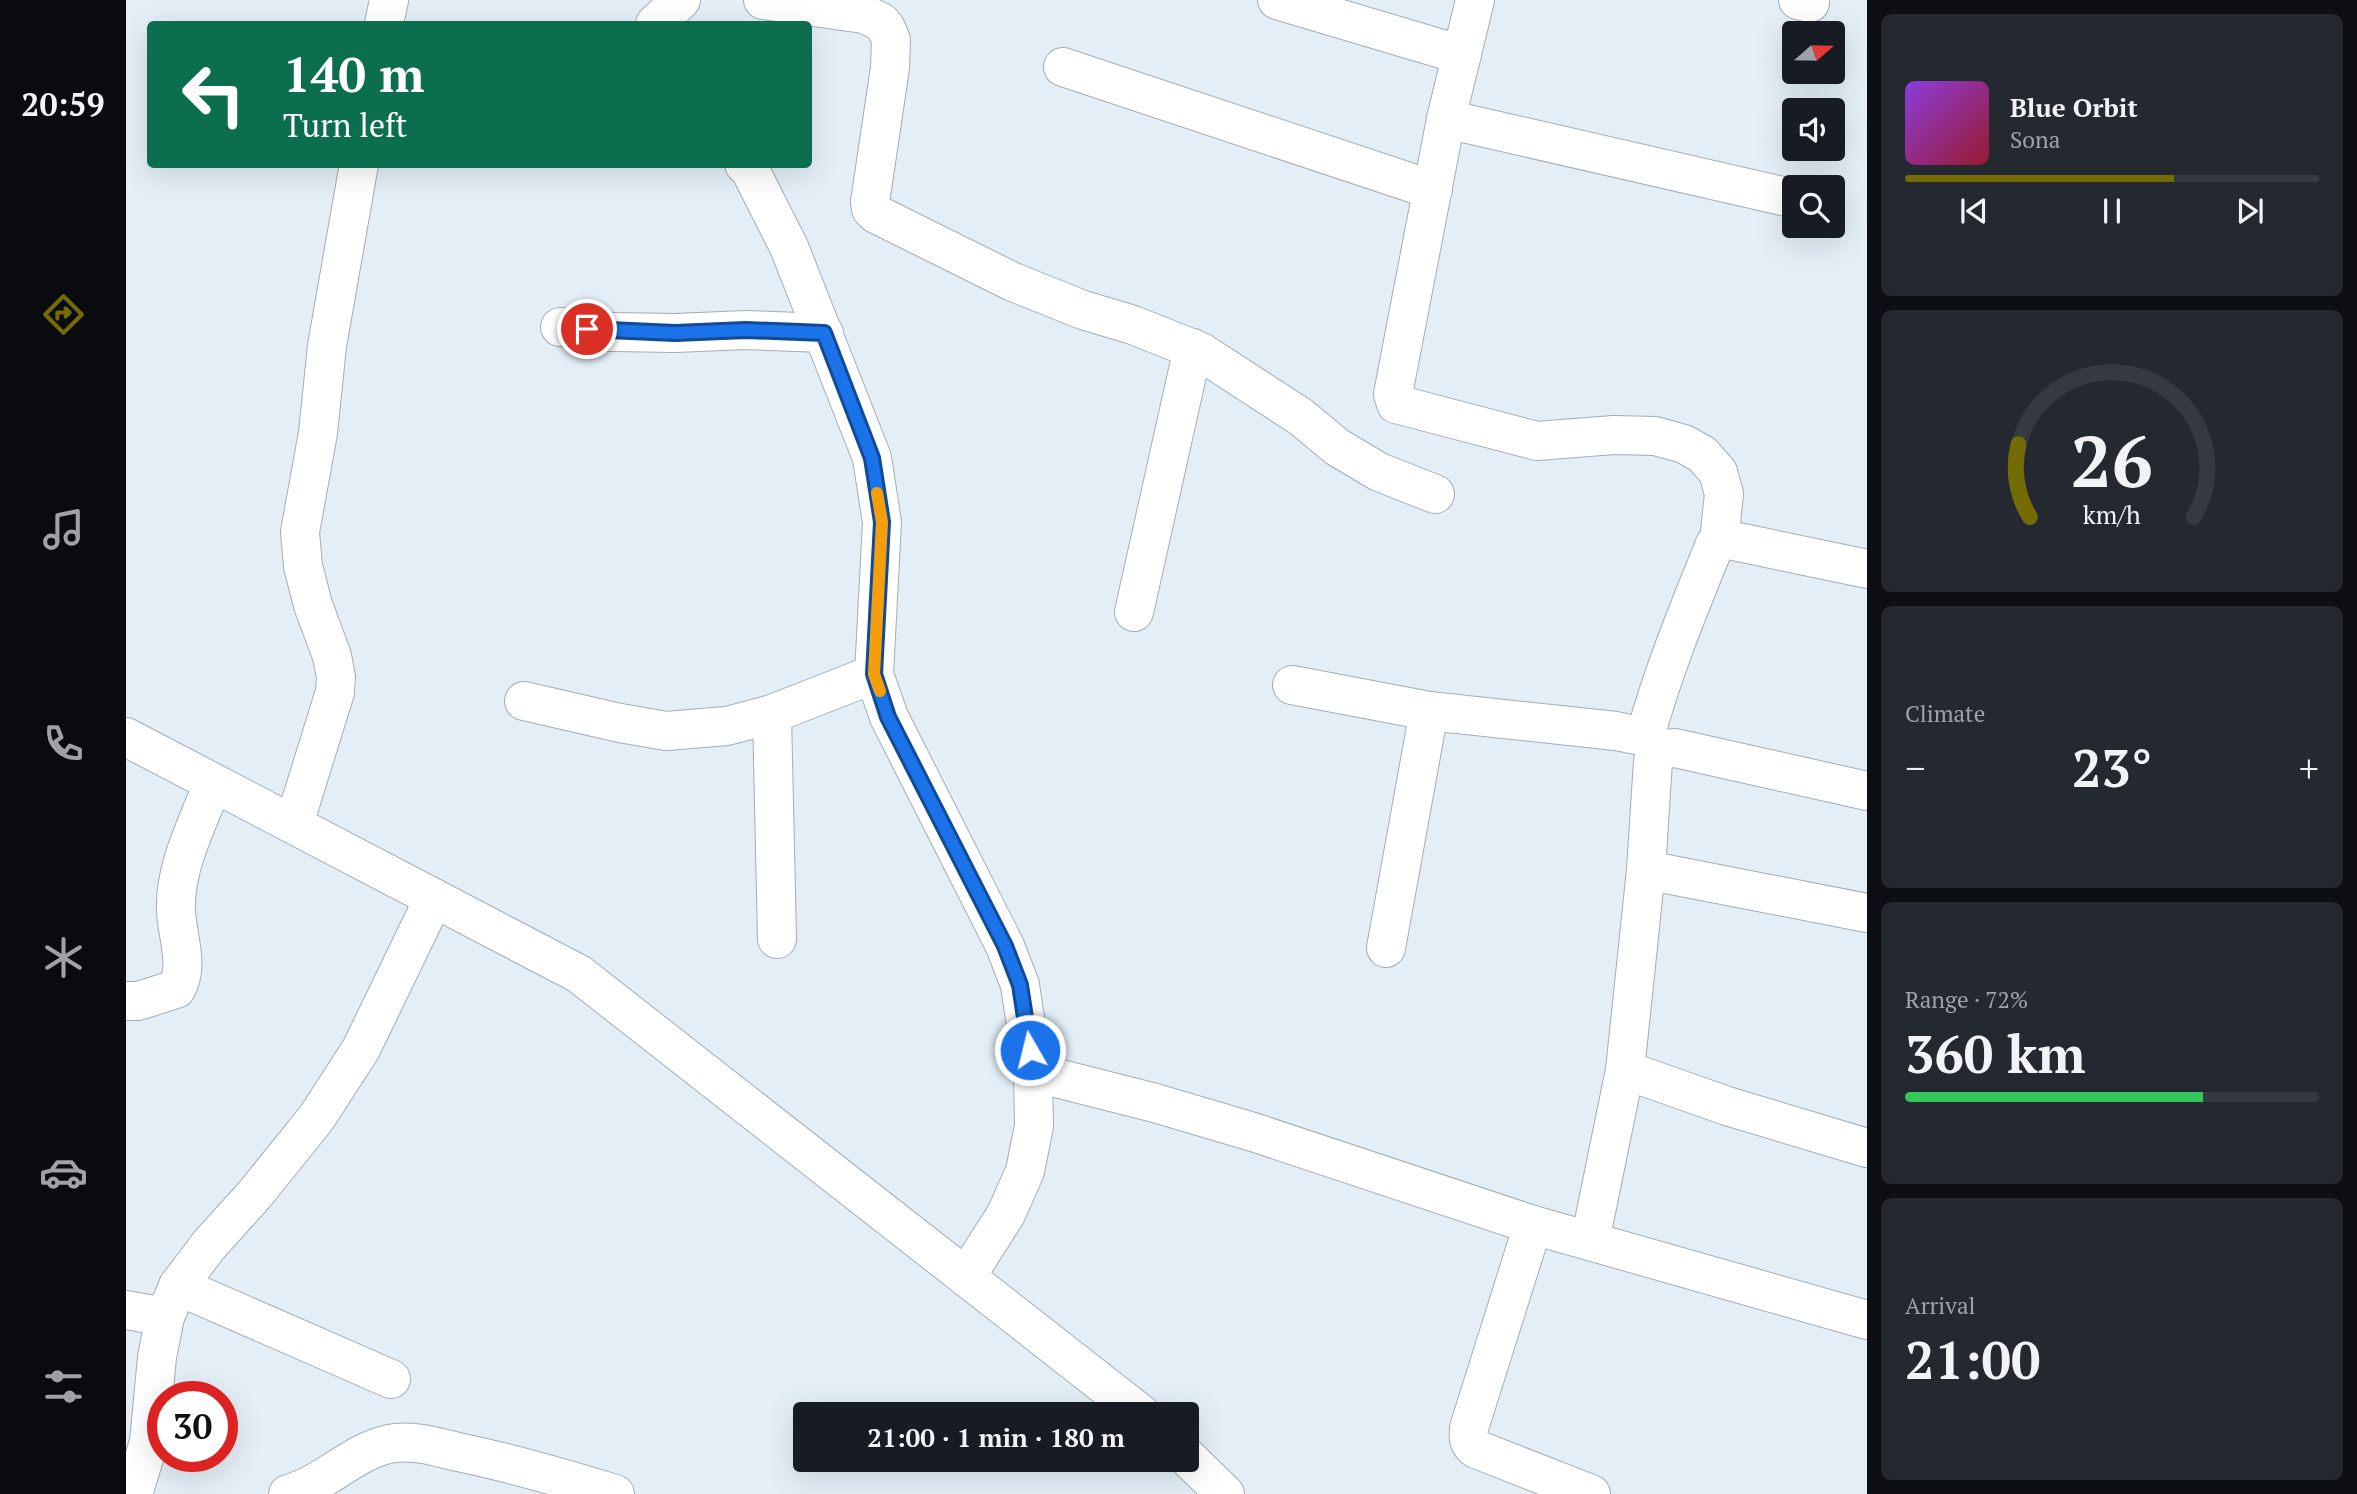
<!DOCTYPE html>
<html lang="en">
<head>
<meta charset="utf-8">
<style>
  body { margin:0; font-family:"PT Serif",serif; background:#242831; color:#f1f3f6; height:100vh; display:flex; flex-direction:column; font-size:26px; white-space:nowrap }
  * { box-sizing:border-box; margin:0 }
  p { font-size:23px; color:#9ea1a6 }
  .icon { flex:none; width:38px; height:38px; fill:none; stroke:currentColor; stroke-width:2; stroke-linecap:round; stroke-linejoin:round }
  .map { position:relative; flex:1; overflow:hidden }
  .sheet { display:flex; flex-direction:column; gap:14px; padding:14px; background:#0d0f14; width:490px }
  .sheet>* { flex:none }
  .top-card { position:absolute; left:21px; top:21px; width:665px; height:147px; border-radius:7px; box-shadow:0 7px 28px #0002; background:#0b6e4f; color:#fff; overflow:hidden }
  .needle { width:46px; rotate:70deg }
  .controls { position:absolute; left:1656px; top:21px; display:grid; gap:14px }
  .controls a { display:grid; place-items:center; width:63px; height:63px; border-radius:7px; background:#171b24; box-shadow:0 7px 28px #0002; font-size:35px }
  .speed { position:absolute; left:21px; top:1381px; display:flex; gap:14px; font-size:35px; font-weight:700; text-align:center }
  .speed>* { display:grid; place-content:center; width:91px; height:91px; border-radius:50%; background:#171b24; box-shadow:0 7px 28px #0002; line-height:1 }
  .speed .limit { border:10px solid #d22; background:#fff; color:#111 }
  .pin { position:absolute; display:grid; place-items:center; width:60px; height:60px; color:#fff; margin:-30px; border:4px solid #fff; border-radius:50%; box-shadow:0 2px 7px #0007 }
  .me { position:absolute; width:77px; margin:-38px; rotate:352deg; stroke-linejoin:round; filter:drop-shadow(0 0 5px #0008) }
  .turn { display:flex; align-items:center; gap:24px; height:147px; padding:0 21px; font-size:32px }
  .turn .icon { width:91px; height:91px; stroke-width:2.5 }
  .turn b { display:block; font-size:49px; line-height:60px }
  .big { font-size:52px; font-weight:700; line-height:1.1 }
  .sheet .tile { flex:1; display:flex; flex-direction:column; justify-content:center; gap:10px; min-width:0; padding:0 24px; border-radius:10px; background:#242831 }
  .sheet .dial { align-items:center; gap:0 }
  .dial svg { height:182px; overflow:visible; fill:none; stroke:#363941; stroke-width:7; stroke-linecap:round; text-anchor:middle }
  .dial text { fill:#f1f3f6; stroke:none }
  .song { display:flex; align-items:center; gap:21px }
  .cover { width:84px; height:84px; border-radius:10px; background:linear-gradient(135deg,hsl(270 70% 55%),hsl(350 70% 35%)) }
  .played { height:7px; border-radius:4px; background:linear-gradient(90deg,#756b04 65%,#363941 65%) }
  .keys { display:flex; justify-content:space-around; direction:ltr }
  .heat { display:flex; justify-content:space-between; align-items:center; font-size:38px; direction:ltr }
  .charge { height:10px; border-radius:5px; background:linear-gradient(90deg,#34c759 72%,#363941 0) }
  .trip { position:absolute; left:667px; top:1402px; width:406px; height:70px; border-radius:7px; background:#171b24; box-shadow:0 7px 28px #0002; font-weight:700; line-height:70px; text-align:center }
  main { display:flex; flex:1; min-height:0 }
  .tab-bar { display:flex; flex-direction:column; width:126px; justify-content:space-around; align-items:center; background:#090b0e; color:#9ea1a6 }
  .tab-bar .icon { width:49px; height:49px }
  .tab-bar .selected { color:#756b04 }
  .tab-bar b { font-size:32px; color:#f1f3f6 }
  .map>svg:first-child { display:block }
</style>
</head>
<body>
<main>
<nav class="tab-bar">
<b>20:59</b>
<svg class="icon selected" aria-label="directions" viewBox="0 0 24 24"><path d="M12 3l9 9-9 9-9-9zM9 14v-3h6M13 9l2 2-2 2"/></svg>
<svg class="icon" aria-label="music" viewBox="0 0 24 24"><path d="M9 18V5l10-2v13"/><circle cx="6" cy="18" r="3"/><circle cx="16" cy="16" r="3"/></svg>
<svg class="icon" aria-label="phone" viewBox="0 0 24 24"><path d="M5 4h4l2 5-3 2q2 4 5 5l2-3 5 2v4C11 20 4 13 5 4z"/></svg>
<svg class="icon" aria-label="climate" viewBox="0 0 24 24"><path d="M12 3v18M4 7l16 10M4 17L20 7"/></svg>
<svg class="icon" aria-label="car" viewBox="0 0 24 24"><path d="M5 17H2v-5l4-1 3-4h7l3 4 3 1v5h-3M9 17h6M6 11h13"/><circle cx="7" cy="17" r="2"/><circle cx="17" cy="17" r="2"/></svg>
<svg class="icon" aria-label="filters" viewBox="0 0 24 24"><path d="M4 7h16M4 17h16"/><circle cx="9" cy="7" r="2"/><circle cx="15" cy="17" r="2"/></svg>
</nav>
<div class="map">
<svg width="1741" height="1494" viewBox="0 0 1741 1494">
  <rect width="100%" height="100%" fill="#e3eef6"/>
  <g fill="none" stroke-linecap="round" stroke-linejoin="round">
    <defs>
      <g id="minor">
        <polyline points="637,0 738,14 755,22 760,28 765,40 764,68 744,202 745,209 750,214 887,282 957,310 1007,325 1075,352 1175,417 1211,447 1253,472 1309,494"/>
        <polyline points="1151,0 1336,55"/>
        <polyline points="1349,0 1320,119 1267,394 1270,404 1411,441 1488,435 1529,436 1558,444 1576,454 1592,472 1598,494 1593,541"/>
        <polyline points="1672,0 1684,3"/>
        <polyline points="258,24 263,0"/>
        <polyline points="529,24 555,0"/>
        <polyline points="937,67 1307,190"/>
        <polyline points="1320,119 1665,198"/>
        <polyline points="618,164 624,170 663,247 746,458 756,522 748,674 763,717 879,946 894,985 907,1072 908,1126 899,1171 880,1214 840,1277"/>
        <polyline points="434,327 487,332 549,333 620,330 698,333"/>
        <polyline points="1008,612 1067,348"/>
        <polyline points="1166,685 1303,711 1490,731 1519,737 1537,749"/>
        <polyline points="398,701 494,723 540,731 601,726 646,714 748,674"/>
        <polyline points="646,714 651,939"/>
        <polyline points="0,737 453,974 1015,1414"/>
        <path d="M1519,737C1537,671 1563,608 1589,544L1598,539L1741,569"/>
        <polyline points="168,824 209,692 210,677 206,656 187,605 177,566 174,532 192,433 201,346 233,164"/>
        <polyline points="1520,870 1741,913"/>
        <polyline points="1260,948 1303,711"/>
        <path d="M0,1001H12L50,989C64,967 51,936 50,911C48,867 72,823 87,783"/>
        <polyline points="1499,1070 1601,1106 1741,1148"/>
        <polyline points="907,1072 1029,1103 1127,1132 1407,1225 1741,1320"/>
        <path d="M1407,1225L1343,1428C1342,1438 1342,1443 1350,1449L1465,1494"/>
        <path d="M1464,1241L1499,1070L1520,870L1527,761C1532,750 1538,749 1549,748L1741,791"/>
        <polyline points="52,1286 265,1379"/>
        <polyline points="0,1310 39,1317"/>
        <polyline points="1060,1456 1099,1494"/>
        <polyline points="7,1494 23,1442 31,1357 39,1317 52,1286 83,1245 129,1194 191,1117 235,1049 308,898"/>
        <path d="M162,1494C199,1484 226,1452 263,1444C285,1439 311,1447 332,1452C385,1463 437,1478 489,1494"/>
      </g>
    </defs>
    <use href="#minor" stroke="#a3adb5" stroke-width="40"/>
    <use href="#minor" stroke="#fff" stroke-width="38"/>
  </g>
  <g fill="none" stroke-linecap="round" stroke-linejoin="round">
    <defs>
      <polyline id="route" points="461,329 549,333 620,330 698,333 746,458 756,522 748,674 762,717 879,946 894,985 904,1050"/>
    </defs>
    <use href="#route" stroke="#114b97" stroke-width="18"/>
    <use href="#route" stroke="#1a73e8" stroke-width="12"/>
    <polyline stroke="#f59e0b" stroke-width="12" points="751,493 756,522 748,674 754,691"/>
  </g>
</svg>
<div class="controls">
<a><svg class="needle" viewBox="-14 -14 28 28"><path d="M0-13l5 13h-10z" fill="#e53935"/><path d="M0 13l5-13h-10z" fill="#9ea1a6"/></svg></a>
<a><svg class="icon" aria-label="sound" viewBox="0 0 24 24"><path d="M4 9h4l5-4v14l-5-4H4zM17 9q2 3 0 6"/></svg></a>
<a><svg class="icon" aria-label="search" viewBox="0 0 24 24"><circle cx="10" cy="10" r="6"/><path d="M15 15l6 6"/></svg></a>
</div>
<div class="speed"><div class="limit">30</div></div>
<div class="pin" style="left:461px;top:329px;background:#d93025"><svg class="icon" aria-label="arrive" viewBox="0 0 24 24"><path d="M6 21V4h12l-3 4 3 4H6"/></svg></div>
<svg class="me" style="left:904px;top:1050px" viewBox="-20 -20 40 40"><circle r="17" fill="#1a73e8" stroke="#fff" stroke-width="3"/><path d="M0-11L8 9 0 5-8 9z" fill="#fff"/></svg>
<div class="trip">21:00 · 1 min · 180 m</div>
<div class="top-card">
<div class="turn"><svg class="icon" aria-label="left" viewBox="0 0 24 24"><path d="M17 20v-9H6M10 6l-5 5 5 5"/></svg><div><b>140 m</b>Turn left</div></div>
</div>
</div>
<section class="sheet">
<div class="tile">
<div class="song"><i class="cover"></i><div><b>Blue Orbit</b><p>Sona</p></div></div>
<div class="played"></div>
<div class="keys"><svg class="icon" aria-label="previous" viewBox="0 0 24 24"><path d="M18 5L8 12l10 7zM5 5v14"/></svg><svg class="icon" aria-label="pause" viewBox="0 0 24 24"><path d="M8 5v14M16 5v14"/></svg><svg class="icon" aria-label="next" viewBox="0 0 24 24"><path d="M6 5l10 7-10 7zM19 5v14"/></svg></div>
</div>
<div class="tile dial"><svg viewBox="0 0 100 80">
<path d="M14 69A42 42 0 1 1 86 69"/>
<path d="M14 69A42 42 0 0 1 9 37" stroke="#756b04"/>
<text x="50" y="56" font-size="32" font-weight="700">26</text>
<text x="50" y="72" font-size="11">km/h</text>
</svg></div>
<div class="tile"><p>Climate</p>
<div class="heat"><a>−</a><b class="big">23°</b><a>+</a></div>
</div>
<div class="tile"><p>Range · 72%</p><b class="big">360 km</b><div class="charge"></div></div>
<div class="tile"><p>Arrival</p><b class="big">21:00</b></div>
</section>
</main>
</body>
</html>
